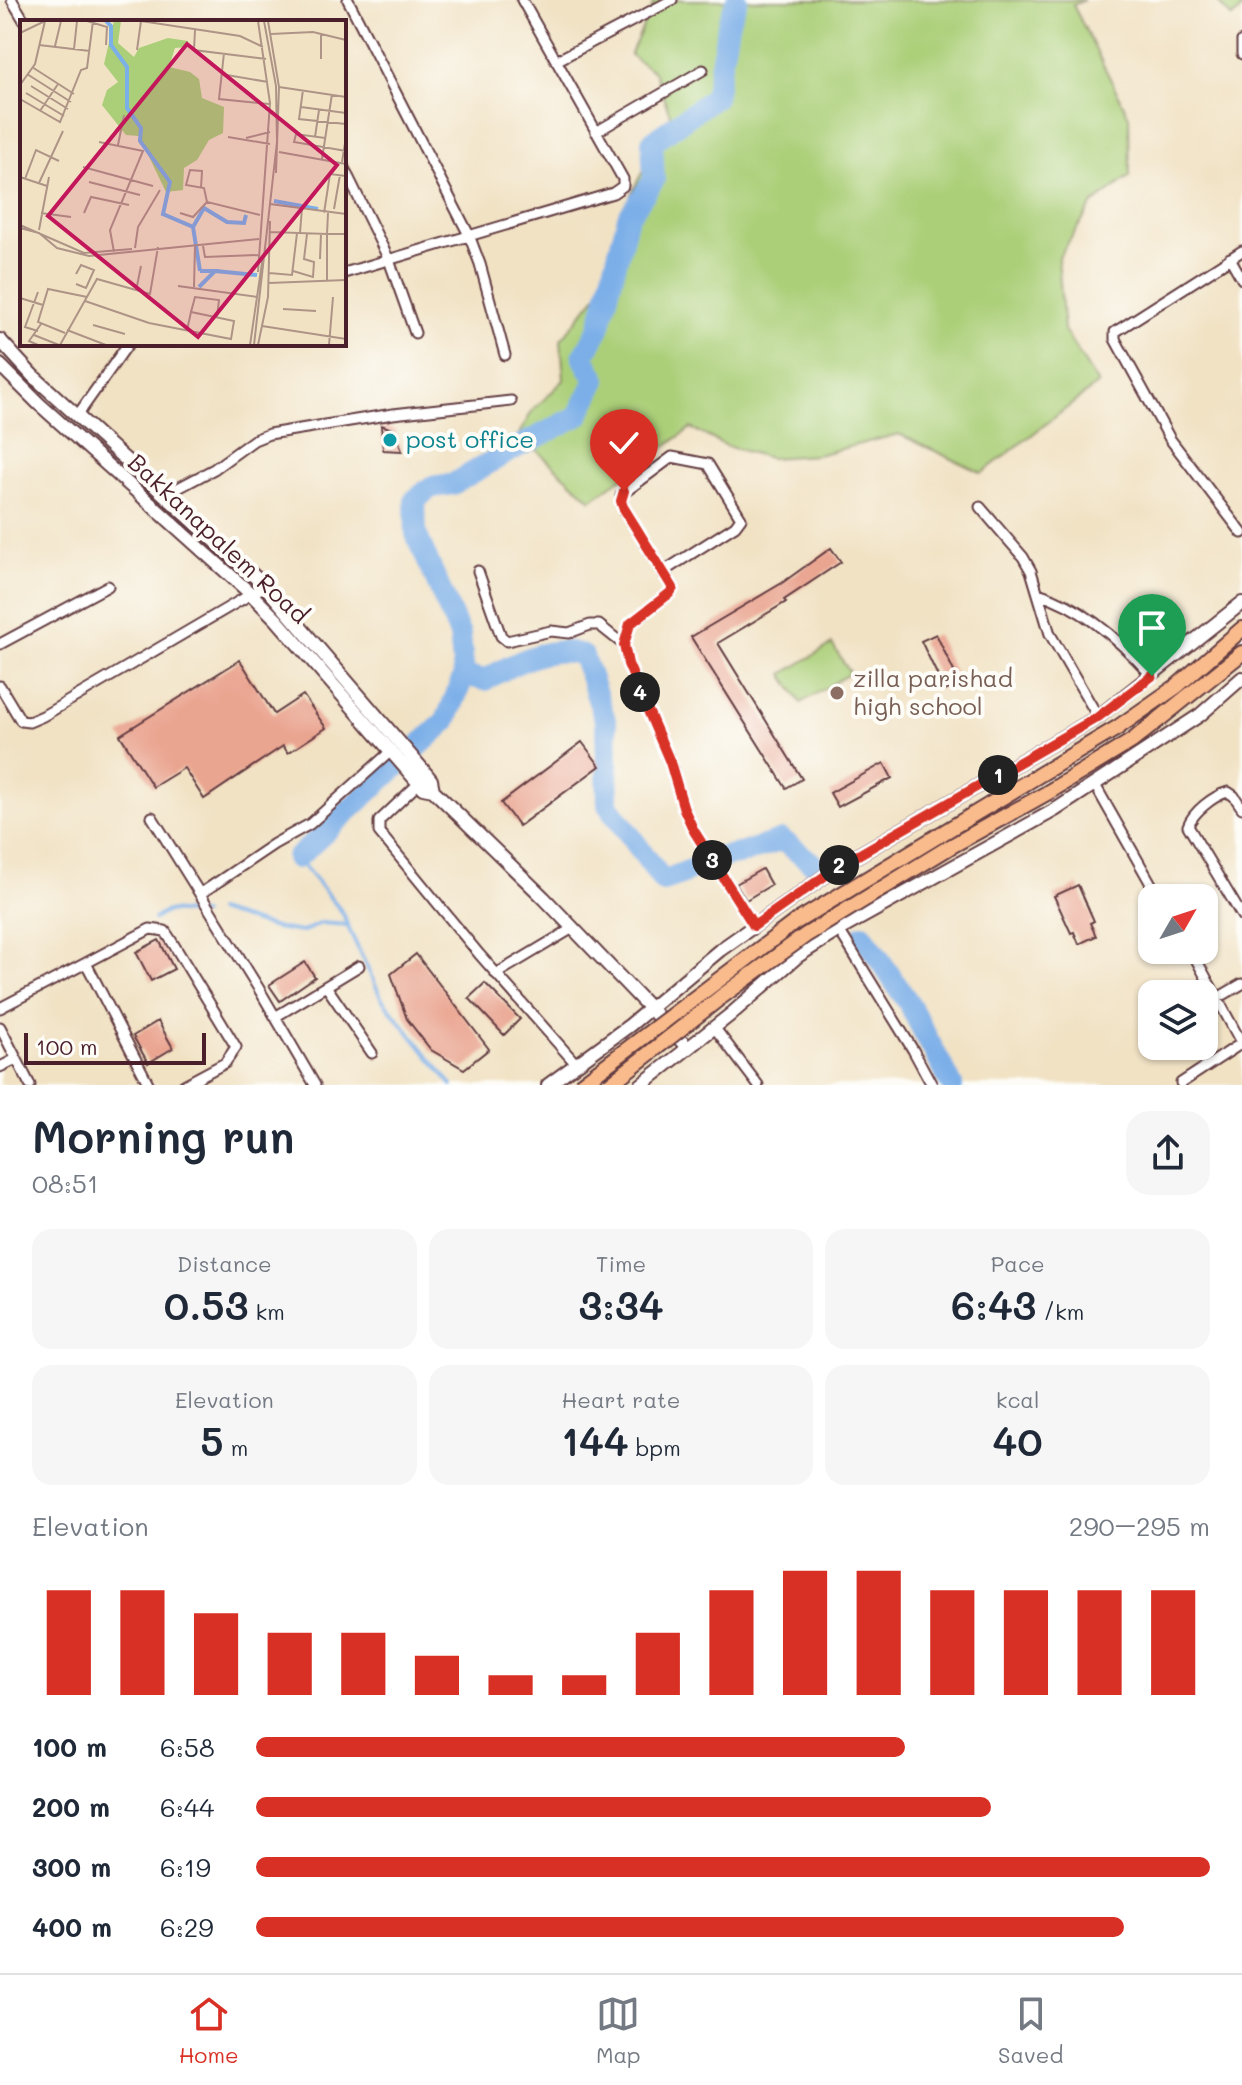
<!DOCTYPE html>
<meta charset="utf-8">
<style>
body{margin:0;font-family:Mali,sans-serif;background:#f6f6f7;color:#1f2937;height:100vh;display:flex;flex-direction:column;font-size:30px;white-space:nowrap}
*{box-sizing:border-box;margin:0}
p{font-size:26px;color:#747a83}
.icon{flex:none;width:44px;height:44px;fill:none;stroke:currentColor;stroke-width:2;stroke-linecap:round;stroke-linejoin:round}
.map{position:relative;height:1085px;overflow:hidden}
.sheet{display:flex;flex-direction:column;background:#fff;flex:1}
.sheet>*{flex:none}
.needle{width:52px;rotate:51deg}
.buttons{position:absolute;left:1138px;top:884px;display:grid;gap:16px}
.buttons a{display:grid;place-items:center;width:80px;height:80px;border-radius:16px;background:#fff;box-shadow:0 2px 6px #0004;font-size:40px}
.scale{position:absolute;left:24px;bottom:20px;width:182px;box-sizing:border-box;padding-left:8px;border:4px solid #4a1f2b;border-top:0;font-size:22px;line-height:28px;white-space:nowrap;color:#4a1f2b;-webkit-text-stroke:6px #fdfcf7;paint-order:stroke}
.pin{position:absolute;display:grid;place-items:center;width:68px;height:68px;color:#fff;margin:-82px -34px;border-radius:50% 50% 50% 0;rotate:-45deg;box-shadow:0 0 8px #0007}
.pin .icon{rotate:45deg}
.km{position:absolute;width:40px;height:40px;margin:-20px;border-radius:50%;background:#222;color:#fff;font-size:22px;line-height:40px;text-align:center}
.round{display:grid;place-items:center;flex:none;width:84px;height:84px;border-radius:24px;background:#f6f6f7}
.summary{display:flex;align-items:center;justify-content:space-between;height:136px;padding:0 32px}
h1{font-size:44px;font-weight:600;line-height:60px}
.stats{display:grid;grid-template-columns:repeat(3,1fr);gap:12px;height:136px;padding:8px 32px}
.stats div{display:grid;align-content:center;border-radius:20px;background:#f6f6f7;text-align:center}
.stats b{font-size:40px;font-weight:600}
.stats small{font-size:22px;font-weight:400}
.stats p{font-size:22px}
.chart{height:224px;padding:16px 32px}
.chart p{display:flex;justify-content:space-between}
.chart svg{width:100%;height:144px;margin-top:8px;stroke:#d93025;stroke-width:6}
ul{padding:0 32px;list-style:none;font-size:26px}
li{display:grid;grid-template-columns:128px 96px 1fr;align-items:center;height:60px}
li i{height:20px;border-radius:10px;background:#d93025}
.tab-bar{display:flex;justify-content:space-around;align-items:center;height:112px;border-top:2px solid #e0e1e3;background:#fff;font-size:22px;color:#747a83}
.tab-bar a{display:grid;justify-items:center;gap:4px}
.tab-bar .active{color:#d93025}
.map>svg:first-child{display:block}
.green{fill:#abcf78;stroke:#7a7752;stroke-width:2}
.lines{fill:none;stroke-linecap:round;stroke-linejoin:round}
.stream{stroke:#7bafe8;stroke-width:4}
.river{stroke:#7bafe8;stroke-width:22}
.building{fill:#eaa591}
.minor-casing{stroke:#633c42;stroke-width:13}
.tertiary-casing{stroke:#633c42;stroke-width:16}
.primary-casing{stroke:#633c42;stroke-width:18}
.minor{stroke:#fff;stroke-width:9}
.tertiary{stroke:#fff;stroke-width:12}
.primary{stroke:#fabb8c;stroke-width:14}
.primary-bridge-casing{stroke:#633c42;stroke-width:18;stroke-linecap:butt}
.primary-bridge{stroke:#fabb8c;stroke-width:14}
.route-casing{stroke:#fff;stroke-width:16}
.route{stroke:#d93025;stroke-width:10}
.culture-dot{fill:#0f9aa8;stroke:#fdfcf7;stroke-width:3}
.education-dot{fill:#8d6e63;stroke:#fdfcf7;stroke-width:3}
.labels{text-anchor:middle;stroke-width:8;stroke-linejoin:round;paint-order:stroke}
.culture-label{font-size:24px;fill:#0d838f;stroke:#fdfcf7;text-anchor:start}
.street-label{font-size:24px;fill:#4a1f2b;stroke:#fdfcf7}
.education-label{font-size:24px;fill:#785e54;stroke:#fdfcf7;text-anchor:start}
.inset-river{fill:none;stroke:#7bafe8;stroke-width:4}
.inset-road{fill:none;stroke:#ae9487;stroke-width:2}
.view{fill:#c2185b;fill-opacity:0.15;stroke:#c2185b;stroke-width:4}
.inset-edge{fill:none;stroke:#4a1f2b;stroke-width:4}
</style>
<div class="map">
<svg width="1242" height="1085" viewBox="0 0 1242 1085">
<rect width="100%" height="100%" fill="#fdfcf7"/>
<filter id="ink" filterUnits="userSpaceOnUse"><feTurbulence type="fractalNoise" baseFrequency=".0125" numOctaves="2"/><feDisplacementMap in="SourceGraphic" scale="16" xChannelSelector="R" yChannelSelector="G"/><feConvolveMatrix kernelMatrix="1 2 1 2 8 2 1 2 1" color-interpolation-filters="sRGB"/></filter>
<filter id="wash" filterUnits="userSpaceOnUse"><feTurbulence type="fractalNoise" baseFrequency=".006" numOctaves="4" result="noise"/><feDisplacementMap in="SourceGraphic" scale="32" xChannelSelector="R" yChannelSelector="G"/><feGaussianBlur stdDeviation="1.8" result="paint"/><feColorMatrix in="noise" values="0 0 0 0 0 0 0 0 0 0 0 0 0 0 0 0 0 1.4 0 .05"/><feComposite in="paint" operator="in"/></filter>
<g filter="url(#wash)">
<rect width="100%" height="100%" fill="#f1e2c4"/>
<!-- green -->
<path class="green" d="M655,0H1084L1073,5L1129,116L1130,176L1093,204L1058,258L1064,330L1098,384L982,473L899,434L817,455L770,458L726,446L691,428L591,500L519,434L533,410L564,380L561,340L603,287L609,253L632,192L671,117L654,72L630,55Z
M1216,0H1242V9L1232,18Z
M832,644L850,673L801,703L783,674Z"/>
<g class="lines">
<!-- stream -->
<path class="stream" d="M217,911L275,928L302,932L321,923L347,925L343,913L297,858
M154,919L167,911L202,914
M347,925L382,999L452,1085"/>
<!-- river -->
<path class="river" d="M464,675L485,680C512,664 553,642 583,656L606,722L608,805L663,881L703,865
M722,857L743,853L782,840L812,863
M297,858L446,721L464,675L460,635L416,534L415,500L431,487L453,484L510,451L578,416L596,380L583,357L599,328L628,217L654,180L652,142L715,97L729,20L737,0
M863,935L908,1002L952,1085"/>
</g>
<g id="blocks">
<!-- building -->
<path class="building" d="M381,425L395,430L402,451L383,450Z
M831,548L841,562L784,600L786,602L718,643L802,779L786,788L691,637L782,583Z
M936,634L960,684L945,691L921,641Z
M240,660L274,714L303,695L326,728L288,753L283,746L204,799L184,768L153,787L120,735Z
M582,742L600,766L519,826L501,803Z
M884,763L892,778L838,807L830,793Z
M762,869L771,885L746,900L736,884Z
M1078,885L1094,921L1090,923L1096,936L1079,944L1074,932L1071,933L1054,896Z
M159,940L174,969L151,981L136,952Z
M416,954L489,1049L464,1069L431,1050L407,1019L391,974Z
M305,962L315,977L280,1001L269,985Z
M485,983L520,1019L504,1035L469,998Z
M158,1021L173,1048L148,1063L133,1036Z"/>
</g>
</g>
<g filter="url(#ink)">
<use href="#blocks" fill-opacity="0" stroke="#633c42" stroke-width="2"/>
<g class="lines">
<!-- minor casing -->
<g class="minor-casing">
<path id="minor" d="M12,0L25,22
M348,0L469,235L480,264L505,355
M1242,41V54
M556,61L672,0
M596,132L703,70
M344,168L389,260L415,333
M1242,251L1115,332V339L1170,439L1242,533
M1230,258L1242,279
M344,273L613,193L623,186V179L522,0
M77,416L128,344
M165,495L214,469L254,440L269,434L393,414L511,401
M980,507L1023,557L1031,571L1050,634L1098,717
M478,571L501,636L507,641L551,631L569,633L590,625H599L624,645
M664,571L735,526L741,518L708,464L672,457L621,495L623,507L673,588L670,593L630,624L624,645L628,664L670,762L684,809L694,831L754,926
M1038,593C1083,607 1121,641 1152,676
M0,644L108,586
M0,686L21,721L29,722L43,716L265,586
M418,784L379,821V832L479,954L577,1065
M1095,785L1159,898
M1242,808L1234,796L1228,792C1213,796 1193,812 1188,826L1242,916
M152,817L259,989L315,1085
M200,894L274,844L310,824L390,752
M839,930L913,1050L932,1085
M1191,950L1242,1044
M86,963L150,929L165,931L171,940L236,1047L225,1063L184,1085
M496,974L573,928
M326,986L372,1053
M1216,999L1242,984
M0,1008L86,963L149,1085
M275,1017L359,966
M0,1027L30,1085
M714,1027L758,1085
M0,1067L16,1059
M1181,1083L1242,1043"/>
</g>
<!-- tertiary casing -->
<g class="tertiary-casing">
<path id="tertiary" d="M0,340L32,375L265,586L423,770L431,780L433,790L544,898L688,1048
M0,365L38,403L251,594L276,619L415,779L423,788L433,790
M548,1085L630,1025L720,950L839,866L1098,717L1242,603
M641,1085L730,1015L798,956L839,930L1055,810L1200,715L1242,678"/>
</g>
<!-- primary casing -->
<g class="primary-casing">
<path id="primary" d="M941,834L1117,728L1177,686L1242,629
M948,848L1047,793L1132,741L1242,653"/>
</g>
<!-- minor -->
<use href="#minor" class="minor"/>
<!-- tertiary -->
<use href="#tertiary" class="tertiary"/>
<!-- primary -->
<use href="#primary" class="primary"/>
<!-- primary-bridge casing -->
<g class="primary-bridge-casing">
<path id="primary-bridge" d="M580,1085L794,923L941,834
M609,1085L721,997L806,935L948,848"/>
</g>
<!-- primary-bridge -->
<use href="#primary-bridge" class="primary-bridge"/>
</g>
</g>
<g class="lines" filter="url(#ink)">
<!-- route casing -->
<g class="route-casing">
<path id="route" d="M624,491L621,501L623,507L673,588L670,593L630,624L624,645L628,664L670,762L684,809L694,831L754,926L839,866L1098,717L1152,676"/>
</g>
<!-- route -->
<use href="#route" class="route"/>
</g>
<!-- markers -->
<circle class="culture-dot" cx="390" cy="440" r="8"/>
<circle class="education-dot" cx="837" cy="693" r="8"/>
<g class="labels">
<!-- culture labels -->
<g class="culture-label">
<text x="406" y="448">post office</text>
</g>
<!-- street labels -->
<g class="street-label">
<text transform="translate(218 539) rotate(43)" y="8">Bakkanapalem Road</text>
</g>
<!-- education labels -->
<g class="education-label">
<text x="853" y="687">zilla parishad<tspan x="853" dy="28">high school</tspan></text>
</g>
</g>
<!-- overview -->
<g transform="translate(20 20)">
<rect width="326" height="326" fill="#f1e2c4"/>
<path d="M94,1H101L98,23L114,37L119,28L148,18L168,21V27L155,28L149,47L170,52L179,59L182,78L204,87L203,113L189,120L177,140L164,148L163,170L146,172L119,116L106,115L82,85L87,70L98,62L84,44Z" fill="#abcf78"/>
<path class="inset-river" d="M86,1L91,6V25L107,47V88L121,108L120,121L150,162L143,194L173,207L180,251M254,181L298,189M173,207L184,188L207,202L224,203L226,195M195,251L237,255M179,267L195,251H180"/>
<path class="inset-road" d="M67,1L87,7L86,25M121,1L220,16L243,27M238,1L250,83L238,252M248,1L259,67L256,153M175,10L174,30L246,39M0,13L25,1M251,14L293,12L326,20M19,25L70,31M35,26L41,1M54,29L57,1M117,30L121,1M204,33L199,79L249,84M301,39V14M12,47L54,74M7,54L51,82M201,54L248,62M0,65L15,44L25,1M11,66L48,89M259,67L326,77M283,70L279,99L326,104M6,73L44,96M0,79L40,102L61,50L67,48L73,1M281,87L326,93M20,91L38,64M208,117L250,124M295,117L299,90M226,118L250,112M305,118L276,114L274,122L326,131M79,122L123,131L90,210L94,232M98,125L104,95M259,132L326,144M302,139L312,74M322,142L326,117M63,147L133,166M0,157L27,166M5,159L16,130L39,141M69,162L120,175M19,163L43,111M181,168L182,151L170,150L166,165L184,168L187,182L240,195M250,184L326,194M314,189L320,155M21,193L51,197M64,193L71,177L109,185M160,193L173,197L187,182M304,193L310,154L326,156M0,205L64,233L112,229M0,208L19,213L37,228L69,236L239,219M19,210L29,157M250,212L307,214L308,193M280,213L282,188M183,226L185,237L239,235M115,228L118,207L140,170M300,239L301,214M273,251L293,257L294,242L284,239L287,214M249,253L272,255L277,213M307,261V214H326M249,263L326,260M56,264L66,268L74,250L61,245L56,254M158,266L237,277M174,267L175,226M116,271L121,246M0,278L23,285M65,281L129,303L211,319L214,301L171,292L167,310M263,289L296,291M171,292L175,277L199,280L197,297M73,305L105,314M242,306L326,319M47,310L86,325M18,311L5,307L18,272M45,313L18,302L28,269L67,277M14,315L39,325M18,325L9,321L21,304M40,325L77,259L130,274L138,227M230,325L243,236M234,325L257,122L256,66L244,1M238,325L248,277L250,201M309,325L313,277"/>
<path class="view" d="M167,24L317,145L178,317L28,196Z"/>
<rect width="326" height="326" class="inset-edge"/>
</g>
</svg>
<div class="buttons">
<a><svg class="needle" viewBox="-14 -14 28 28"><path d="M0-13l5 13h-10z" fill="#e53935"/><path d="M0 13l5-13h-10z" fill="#747a83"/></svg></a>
<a><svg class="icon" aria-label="layers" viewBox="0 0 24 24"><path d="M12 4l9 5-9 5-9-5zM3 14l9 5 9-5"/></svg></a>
</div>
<div class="scale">100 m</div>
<div class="pin" style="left:1152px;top:676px;background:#1e9e55"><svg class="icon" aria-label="arrive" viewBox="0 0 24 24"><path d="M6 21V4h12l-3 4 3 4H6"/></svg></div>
<div class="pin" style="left:624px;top:491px;background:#d93025"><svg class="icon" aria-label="check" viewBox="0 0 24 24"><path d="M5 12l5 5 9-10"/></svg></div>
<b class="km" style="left:998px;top:775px">1</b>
<b class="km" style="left:839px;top:865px">2</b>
<b class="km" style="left:712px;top:860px">3</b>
<b class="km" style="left:640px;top:692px">4</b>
</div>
<section class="sheet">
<div class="summary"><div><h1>Morning run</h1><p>08:51</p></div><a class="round"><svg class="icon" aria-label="share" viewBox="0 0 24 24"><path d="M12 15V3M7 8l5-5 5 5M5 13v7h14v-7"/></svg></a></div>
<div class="stats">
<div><p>Distance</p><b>0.53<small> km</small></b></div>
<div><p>Time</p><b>3:34</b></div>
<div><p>Pace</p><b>6:43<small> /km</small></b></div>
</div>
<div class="stats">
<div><p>Elevation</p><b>5<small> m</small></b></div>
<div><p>Heart rate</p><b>144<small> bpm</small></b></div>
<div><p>kcal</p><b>40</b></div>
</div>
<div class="chart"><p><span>Elevation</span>290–295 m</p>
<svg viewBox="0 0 160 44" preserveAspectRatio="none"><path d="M5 44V12M15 44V12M25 44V19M35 44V25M45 44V25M55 44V32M65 44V38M75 44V38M85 44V25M95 44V12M105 44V6M115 44V6M125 44V12M135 44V12M145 44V12M155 44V12"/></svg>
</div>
<ul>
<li><b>100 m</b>6:58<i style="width:68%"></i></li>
<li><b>200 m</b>6:44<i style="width:77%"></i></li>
<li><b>300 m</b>6:19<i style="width:100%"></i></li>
<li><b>400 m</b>6:29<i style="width:91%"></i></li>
</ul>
</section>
<nav class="tab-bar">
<a class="active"><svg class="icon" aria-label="home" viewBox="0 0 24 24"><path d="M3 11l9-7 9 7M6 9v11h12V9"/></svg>Home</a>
<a><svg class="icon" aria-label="map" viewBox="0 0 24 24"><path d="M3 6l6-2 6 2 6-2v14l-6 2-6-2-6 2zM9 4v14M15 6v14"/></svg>Map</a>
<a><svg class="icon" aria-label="saved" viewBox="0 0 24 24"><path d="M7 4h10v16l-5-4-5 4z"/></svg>Saved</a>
</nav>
